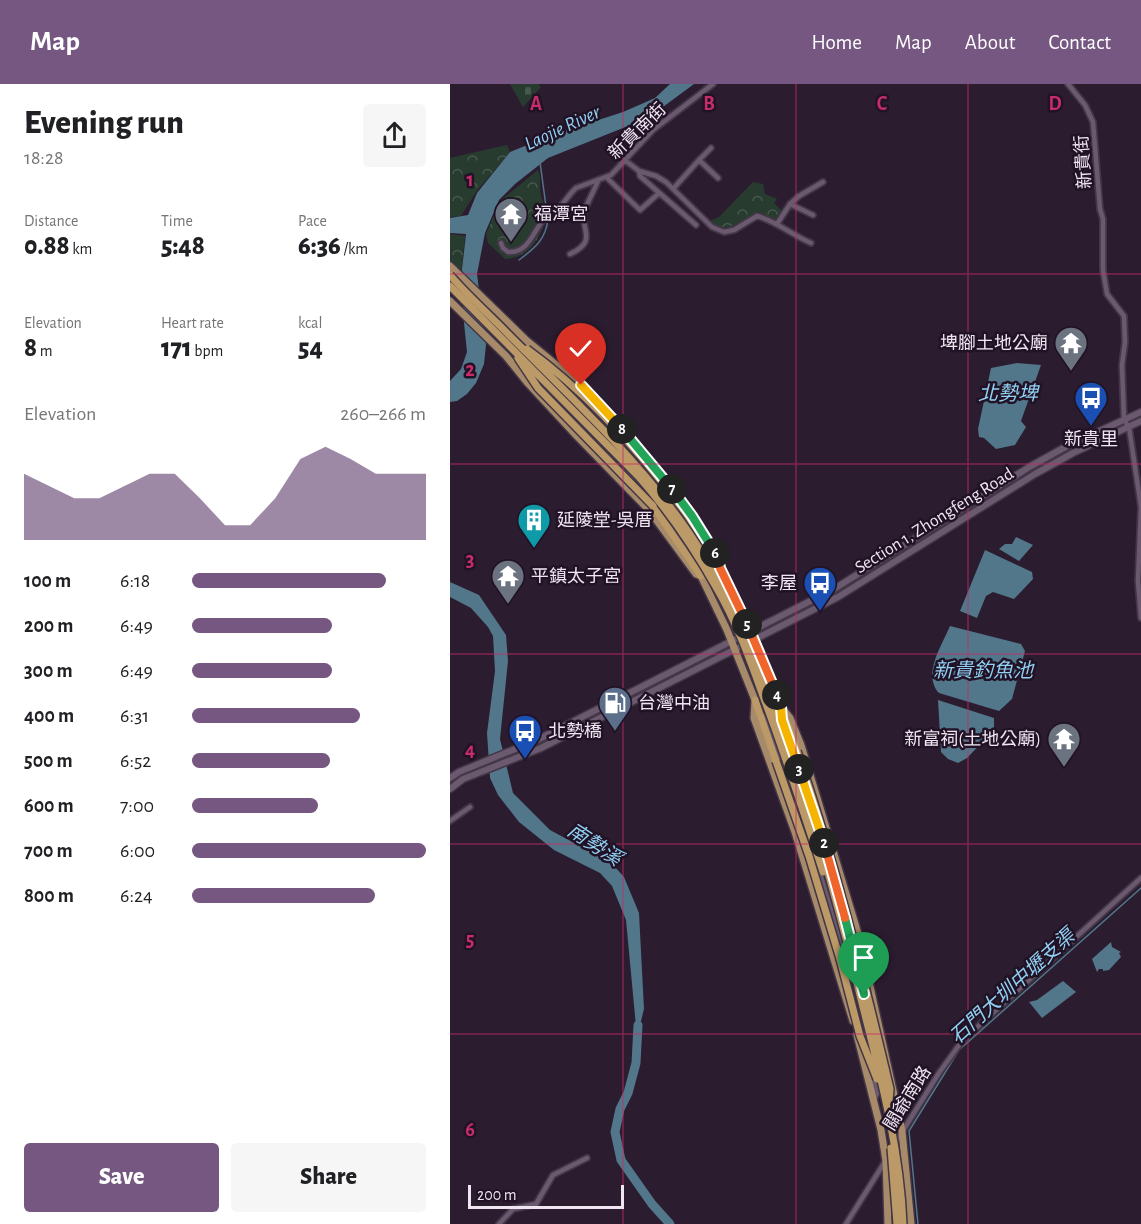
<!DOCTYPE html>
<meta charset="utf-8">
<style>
body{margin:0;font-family:"Alegreya Sans","Noto Sans TC",sans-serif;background:#f6f6f6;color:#202124;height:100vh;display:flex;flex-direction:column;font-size:22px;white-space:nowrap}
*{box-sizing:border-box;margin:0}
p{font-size:20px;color:#757577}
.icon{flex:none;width:33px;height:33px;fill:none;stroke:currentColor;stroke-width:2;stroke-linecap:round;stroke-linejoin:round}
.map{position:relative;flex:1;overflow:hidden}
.side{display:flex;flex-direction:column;background:#fff;width:450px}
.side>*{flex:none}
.scale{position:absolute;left:18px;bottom:15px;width:156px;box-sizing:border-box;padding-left:6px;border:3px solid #efe6f2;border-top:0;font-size:16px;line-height:21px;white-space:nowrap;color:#efe6f2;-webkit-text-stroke:4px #211325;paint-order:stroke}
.pin{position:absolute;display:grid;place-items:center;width:51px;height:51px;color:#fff;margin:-62px -26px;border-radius:50% 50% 50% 0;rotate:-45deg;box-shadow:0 0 6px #0007}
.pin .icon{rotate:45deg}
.km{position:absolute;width:30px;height:30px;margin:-15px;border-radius:50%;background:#222;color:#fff;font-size:16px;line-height:30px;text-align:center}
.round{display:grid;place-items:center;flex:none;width:63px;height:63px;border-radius:6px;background:#f6f6f6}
.summary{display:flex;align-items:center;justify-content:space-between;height:102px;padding:0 24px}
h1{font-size:33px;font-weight:800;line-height:45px}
.figures{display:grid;grid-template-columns:repeat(3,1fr);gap:9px;height:102px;padding:6px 24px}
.figures div{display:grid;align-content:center}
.figures b{font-size:26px;font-weight:800}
.figures small{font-size:16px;font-weight:400}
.figures p{font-size:16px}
.chart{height:168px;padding:12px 24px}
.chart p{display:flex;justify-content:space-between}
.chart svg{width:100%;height:108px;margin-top:6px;fill:#755781;opacity:.7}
.cta{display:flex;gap:12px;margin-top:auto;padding:12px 24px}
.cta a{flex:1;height:69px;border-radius:6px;background:#755781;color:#fff;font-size:24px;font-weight:800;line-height:69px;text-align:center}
.cta a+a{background:#f6f6f6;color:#202124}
ul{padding:0 24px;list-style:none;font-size:20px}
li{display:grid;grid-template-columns:96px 72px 1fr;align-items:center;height:45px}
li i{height:15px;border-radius:8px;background:#755781}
header{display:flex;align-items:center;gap:36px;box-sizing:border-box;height:84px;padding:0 30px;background:#755781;color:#fff}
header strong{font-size:28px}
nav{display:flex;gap:33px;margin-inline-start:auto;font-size:21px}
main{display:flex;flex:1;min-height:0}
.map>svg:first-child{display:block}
.forest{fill:url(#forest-crowns)}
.cemetery{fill:url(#cemetery-stones)}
.water{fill:#52768a}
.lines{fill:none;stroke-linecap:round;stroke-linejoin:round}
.stream{stroke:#52768a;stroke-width:1.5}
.river{stroke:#52768a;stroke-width:9}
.minor-casing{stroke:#433747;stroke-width:8}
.tertiary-casing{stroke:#433747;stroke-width:8}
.secondary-casing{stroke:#433747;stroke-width:9}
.primary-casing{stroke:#433747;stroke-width:10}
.trunk-casing{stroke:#433747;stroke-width:10}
.minor{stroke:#6a596f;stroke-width:4.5}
.tertiary{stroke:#6a596f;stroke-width:5}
.secondary{stroke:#6a596f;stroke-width:6}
.primary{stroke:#a78a69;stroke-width:7}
.trunk{stroke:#bc9a67;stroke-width:7}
.trunk-bridge-casing{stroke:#433747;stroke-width:10;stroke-linecap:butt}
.trunk-bridge{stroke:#bc9a67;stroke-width:7}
.split-1-casing{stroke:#fff;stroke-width:12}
.split-2-casing{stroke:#fff;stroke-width:12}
.split-3-casing{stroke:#fff;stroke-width:12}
.split-4-casing{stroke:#fff;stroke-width:12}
.split-5-casing{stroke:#fff;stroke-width:12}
.split-6-casing{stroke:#fff;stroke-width:12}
.split-7-casing{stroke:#fff;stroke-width:12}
.split-8-casing{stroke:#fff;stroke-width:12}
.split-9-casing{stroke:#fff;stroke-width:12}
.split-1{stroke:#22a559;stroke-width:8}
.split-2{stroke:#f0652b;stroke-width:8}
.split-3{stroke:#f5b400;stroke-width:8}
.split-4{stroke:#f5b400;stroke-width:8}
.split-5{stroke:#f0652b;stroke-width:8}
.split-6{stroke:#f0652b;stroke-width:8}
.split-7{stroke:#22a559;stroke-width:8}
.split-8{stroke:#22a559;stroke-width:8}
.split-9{stroke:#f5b400;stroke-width:8}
.grid{fill:none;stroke:#c62d6a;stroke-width:1.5;stroke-opacity:0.55}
.labels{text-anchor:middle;stroke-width:5;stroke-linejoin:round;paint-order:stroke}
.street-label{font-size:18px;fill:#efe6f2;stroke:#211325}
.poi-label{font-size:18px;fill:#efe6f2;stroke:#211325;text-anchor:start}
.water-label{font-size:20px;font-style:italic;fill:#90d0f3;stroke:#211325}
.grid-label{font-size:20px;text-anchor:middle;font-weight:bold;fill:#c62d6a;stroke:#211325;stroke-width:5;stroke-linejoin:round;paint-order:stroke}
</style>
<header>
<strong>Map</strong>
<nav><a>Home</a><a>Map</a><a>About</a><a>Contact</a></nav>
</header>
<main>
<section class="side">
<div class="summary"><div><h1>Evening run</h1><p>18:28</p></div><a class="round"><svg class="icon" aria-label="share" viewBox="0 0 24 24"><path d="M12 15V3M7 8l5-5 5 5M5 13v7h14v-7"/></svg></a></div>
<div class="figures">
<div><p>Distance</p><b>0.88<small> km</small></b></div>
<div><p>Time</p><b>5:48</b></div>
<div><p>Pace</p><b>6:36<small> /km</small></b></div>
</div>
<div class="figures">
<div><p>Elevation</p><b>8<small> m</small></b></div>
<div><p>Heart rate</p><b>171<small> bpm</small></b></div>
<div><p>kcal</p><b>54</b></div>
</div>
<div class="chart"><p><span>Elevation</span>260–266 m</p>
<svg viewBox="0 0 160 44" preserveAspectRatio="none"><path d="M0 44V17L10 22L20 27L30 27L40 22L50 17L60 17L70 27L80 38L90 38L100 27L110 11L120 6L130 11L140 17L150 17L160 17V44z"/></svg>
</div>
<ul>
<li><b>100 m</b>6:18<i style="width:83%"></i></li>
<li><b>200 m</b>6:49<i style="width:60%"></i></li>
<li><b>300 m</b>6:49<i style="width:60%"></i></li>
<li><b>400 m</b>6:31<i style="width:72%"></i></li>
<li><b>500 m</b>6:52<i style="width:59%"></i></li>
<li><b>600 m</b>7:00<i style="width:54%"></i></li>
<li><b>700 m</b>6:00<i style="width:100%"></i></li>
<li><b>800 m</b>6:24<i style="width:78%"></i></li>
</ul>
<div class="cta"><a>Save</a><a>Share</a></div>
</section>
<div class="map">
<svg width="691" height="1140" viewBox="0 0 691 1140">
<defs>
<pattern id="forest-crowns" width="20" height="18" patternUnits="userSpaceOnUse" patternTransform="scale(1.5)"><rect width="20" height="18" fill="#273c2f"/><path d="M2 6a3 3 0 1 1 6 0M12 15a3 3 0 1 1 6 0" fill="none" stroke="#47584e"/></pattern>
<pattern id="cemetery-stones" width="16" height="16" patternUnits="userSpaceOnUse" patternTransform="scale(1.5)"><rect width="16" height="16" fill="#273c2f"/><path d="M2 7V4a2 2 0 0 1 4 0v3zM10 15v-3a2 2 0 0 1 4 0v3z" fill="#47584e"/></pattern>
</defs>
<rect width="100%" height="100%" fill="#2b1c2f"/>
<!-- forest -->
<path class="forest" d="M57,61L60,68L26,108L11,132L0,133V74Z
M88,86C91,93 90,98 90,105C90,113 95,120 95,129C95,150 79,175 55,175L38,159L36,150L50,117Z
M303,98L313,100L315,110L327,115L324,119L332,127L327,136L307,128C290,137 278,152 260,137L269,133Z
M0,150L15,152L11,191L0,178Z"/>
<!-- cemetery -->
<path class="cemetery" d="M60,0H88L91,3L73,23Z"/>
<!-- water -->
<path class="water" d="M220,0H244L198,34L98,74L65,100L49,116L35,149L27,190L36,261L34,280L26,299L17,310L7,317L0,318V297L11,285L17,268L14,239L12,185L16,150L0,149V134L18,131L27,109L60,68L102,51L173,28L205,14Z
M567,279L591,281L571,337L576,343L565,361L546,365L534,354L529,353L528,345L541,284Z
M566,453L583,461L569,477L549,465L555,460H562Z
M535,466L582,488L583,495L564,515L543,508L536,512L527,534L510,527Z
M0,498L29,511L56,551L58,577L50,655L63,709L100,746L154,775L165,783L174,793L189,829L194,925L187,953L176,836L162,802L150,789L104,766L69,738L48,711L40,694L37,649L45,587L43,552L38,543L21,524L0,513Z
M500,542L571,560L575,567L562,615L549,627L489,609C472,591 492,561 500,542Z
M488,616L544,634V646L517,674L508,679L498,675L491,668Z
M661,858L662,863L671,868L669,869L671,873L659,886L653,887V885H649L647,888L642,875Z
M613,897L626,908L592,934L579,918L587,916Z"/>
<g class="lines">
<!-- stream -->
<path class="stream" d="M90,78L97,130
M69,176C85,164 96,155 98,135
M468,1140L459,1047L509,966L691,804"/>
<!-- river -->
<path class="river" d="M188,941L186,979L178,1009L170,1025L165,1048L171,1076L202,1120L220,1140"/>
<!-- minor casing -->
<g class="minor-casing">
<path id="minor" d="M618,0L635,21L643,38L650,125L653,135V186L657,210L674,232L675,258L672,281L674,336L679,343L691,423L688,497L691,534
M249,76L261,64
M176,77L189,87L206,92L216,98L262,143L274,148L284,146L307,132C326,137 342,151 361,159
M189,87L190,92L246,141
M156,93L190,126L208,110
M223,105L249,76L268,94
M340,120L363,131
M327,140L340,120L349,112L373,98
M51,159L53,164L58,168C80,169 83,146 95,134C98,130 104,130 107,126C114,120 118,111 126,104L161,91L203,46L263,0
M120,170C148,157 131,146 134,129C137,118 144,107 148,97
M0,737L20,723
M444,1061L489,989L512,957L691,794
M49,1140L63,1125L86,1120L103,1091L137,1074
M396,1140L436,1076"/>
</g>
<!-- tertiary casing -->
<g class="tertiary-casing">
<path id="tertiary" d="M104,290L146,330L200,389
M81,291L210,424L249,482L250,488
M314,633C348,718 378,806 399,896
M422,989L427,1009L424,1015
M440,1015L444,1031L449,1040"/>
</g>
<!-- secondary casing -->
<g class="secondary-casing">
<path id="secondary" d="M0,694L9,688L87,656L384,505L581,382L619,361L691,328
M0,705L13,695L91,664L388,513L585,390L623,369L691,337"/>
</g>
<!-- primary casing -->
<g class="primary-casing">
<path id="primary" d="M0,182L77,257L131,301L161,332L215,395L242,432L268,474L270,484L305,556L331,623L340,634L351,661L409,853L452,1047L461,1140
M0,217L56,272L77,298L127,352L199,426L246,490L251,492L277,546L305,616L304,634L345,748L403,937
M407,951L431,1046L436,1077L438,1140"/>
</g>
<!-- trunk casing -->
<g class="trunk-casing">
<path id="trunk" d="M203,422L251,492
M235,428L270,484
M305,616L326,677
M331,623L347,667"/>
</g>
<!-- minor -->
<use href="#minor" class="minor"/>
<!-- tertiary -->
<use href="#tertiary" class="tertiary"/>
<!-- secondary -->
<use href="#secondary" class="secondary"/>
<!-- primary -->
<use href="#primary" class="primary"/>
<!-- trunk -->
<use href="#trunk" class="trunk"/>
<!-- trunk-bridge casing -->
<g class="trunk-bridge-casing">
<path id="trunk-bridge" d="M0,191C19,213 41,232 61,253C120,312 181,369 230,436C280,505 310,581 338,661C366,743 390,826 410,911C429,987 450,1062 453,1140
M0,202L188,392C218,426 244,464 266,503C286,537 300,575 313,612C335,670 354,729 373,788
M77,265C138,309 190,368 235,428
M68,274L88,304L203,422
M347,667C385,778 413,891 440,1005L439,1017
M326,677L359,772L390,875L410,952L427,995
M441,1064L447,1140"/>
</g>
<!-- trunk-bridge -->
<use href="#trunk-bridge" class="trunk-bridge"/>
</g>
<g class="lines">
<!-- split-1 casing -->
<g class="split-1-casing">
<path id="split-1" d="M395,834L414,910"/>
</g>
<!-- split-2 casing -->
<g class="split-2-casing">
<path id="split-2" d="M374,759L395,834"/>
</g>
<!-- split-3 casing -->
<g class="split-3-casing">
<path id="split-3" d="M349,685L374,759"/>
</g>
<!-- split-4 casing -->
<g class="split-4-casing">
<path id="split-4" d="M327,611L331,623L332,636L349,685"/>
</g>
<!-- split-5 casing -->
<g class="split-5-casing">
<path id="split-5" d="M297,540L327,611"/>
</g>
<!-- split-6 casing -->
<g class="split-6-casing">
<path id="split-6" d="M265,469L268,474L270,484L297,540"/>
</g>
<!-- split-7 casing -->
<g class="split-7-casing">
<path id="split-7" d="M222,405L242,432L265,469"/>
</g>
<!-- split-8 casing -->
<g class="split-8-casing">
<path id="split-8" d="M172,345L222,405"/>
</g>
<!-- split-9 casing -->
<g class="split-9-casing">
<path id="split-9" d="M131,301L172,345"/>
</g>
<!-- split-1 -->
<use href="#split-1" class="split-1"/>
<!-- split-2 -->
<use href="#split-2" class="split-2"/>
<!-- split-3 -->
<use href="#split-3" class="split-3"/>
<!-- split-4 -->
<use href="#split-4" class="split-4"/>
<!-- split-5 -->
<use href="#split-5" class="split-5"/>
<!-- split-6 -->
<use href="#split-6" class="split-6"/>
<!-- split-7 -->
<use href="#split-7" class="split-7"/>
<!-- split-8 -->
<use href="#split-8" class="split-8"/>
<!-- split-9 -->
<use href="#split-9" class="split-9"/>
</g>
<!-- grid -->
<path class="grid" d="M173,0V1140M346,0V1140M518,0V1140M0,190H691M0,380H691M0,570H691M0,760H691M0,950H691"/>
<!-- icons -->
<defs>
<g id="temple-pin" transform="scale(1.725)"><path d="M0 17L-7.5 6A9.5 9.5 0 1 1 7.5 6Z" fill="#6b7280" stroke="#211325"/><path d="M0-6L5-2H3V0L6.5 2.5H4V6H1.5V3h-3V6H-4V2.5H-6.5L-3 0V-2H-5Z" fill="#fff"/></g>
<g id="bus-pin" transform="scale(1.725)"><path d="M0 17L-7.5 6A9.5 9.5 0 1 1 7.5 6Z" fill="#1a4fb4" stroke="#211325"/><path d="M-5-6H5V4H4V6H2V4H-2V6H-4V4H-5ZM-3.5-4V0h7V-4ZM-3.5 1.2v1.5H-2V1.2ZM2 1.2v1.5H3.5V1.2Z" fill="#fff"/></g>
<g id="building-pin" transform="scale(1.725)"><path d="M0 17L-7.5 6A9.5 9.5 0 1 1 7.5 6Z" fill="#0f9aa8" stroke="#211325"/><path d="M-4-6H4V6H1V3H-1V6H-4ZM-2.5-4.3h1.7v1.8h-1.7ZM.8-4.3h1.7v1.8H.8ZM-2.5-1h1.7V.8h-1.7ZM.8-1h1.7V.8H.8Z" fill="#fff"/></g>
<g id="fuel-pin" transform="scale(1.725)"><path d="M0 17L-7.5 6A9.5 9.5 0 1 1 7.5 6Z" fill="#5c6f8a" stroke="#211325"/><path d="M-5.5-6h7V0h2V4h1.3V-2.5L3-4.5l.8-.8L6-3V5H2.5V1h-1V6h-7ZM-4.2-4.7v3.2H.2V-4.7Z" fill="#fff"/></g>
</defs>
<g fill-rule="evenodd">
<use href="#temple-pin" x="61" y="130"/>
<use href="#temple-pin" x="621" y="259"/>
<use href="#bus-pin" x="641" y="314"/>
<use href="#building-pin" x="84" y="436"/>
<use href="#temple-pin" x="58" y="492"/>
<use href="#bus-pin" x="370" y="499"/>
<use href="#fuel-pin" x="165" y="619"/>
<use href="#bus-pin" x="75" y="647"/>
<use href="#temple-pin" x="614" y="655"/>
</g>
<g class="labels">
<!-- street labels -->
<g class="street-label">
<text transform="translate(187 47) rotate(-44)" y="6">新貴南街</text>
<text transform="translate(633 78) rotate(-94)" y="6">新貴街</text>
<text transform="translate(484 436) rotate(-32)" y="6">Section 1, Zhongfeng Road</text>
<text transform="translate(457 1014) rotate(-58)" y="6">關爺南路</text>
</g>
<!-- poi labels -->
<g class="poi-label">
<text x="84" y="136">福潭宮</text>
<text x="598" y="265" text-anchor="end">埤腳土地公廟</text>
<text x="641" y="361" text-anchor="middle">新貴里</text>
<text x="107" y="442">延陵堂-吳厝</text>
<text x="81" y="498">平鎮太子宮</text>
<text x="347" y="505" text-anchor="end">李屋</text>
<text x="188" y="625">台灣中油</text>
<text x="98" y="653">北勢橋</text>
<text x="591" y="661" text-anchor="end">新富祠(土地公廟)</text>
</g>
<!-- water labels -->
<g class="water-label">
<text transform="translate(112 43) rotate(-25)" y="7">Laojie River</text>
<text x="558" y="316">北勢埤</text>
<text x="533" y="593">新貴釣魚池</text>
<text transform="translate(145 760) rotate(33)" y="7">南勢溪</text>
<text transform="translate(562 902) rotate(-42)" y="7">石門大圳中壢支渠</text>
</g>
</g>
<g class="grid-label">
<text x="86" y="26">A</text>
<text x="259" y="26">B</text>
<text x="432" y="26">C</text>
<text x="605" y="26">D</text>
<text x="20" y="102">1</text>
<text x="20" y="292">2</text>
<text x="20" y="482">3</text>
<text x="20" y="672">4</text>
<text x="20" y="862">5</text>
<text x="20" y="1052">6</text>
</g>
</svg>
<div class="scale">200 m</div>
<div class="pin" style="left:414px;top:910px;background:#1e9e55"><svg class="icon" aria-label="arrive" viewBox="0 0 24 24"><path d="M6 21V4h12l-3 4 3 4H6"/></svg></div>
<div class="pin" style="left:131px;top:301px;background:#d93025"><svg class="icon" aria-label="check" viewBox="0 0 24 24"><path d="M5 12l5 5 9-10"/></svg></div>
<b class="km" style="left:374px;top:759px">2</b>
<b class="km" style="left:349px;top:685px">3</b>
<b class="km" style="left:327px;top:611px">4</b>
<b class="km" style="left:297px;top:540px">5</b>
<b class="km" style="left:265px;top:469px">6</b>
<b class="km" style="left:222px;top:405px">7</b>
<b class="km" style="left:172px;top:345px">8</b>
</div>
</main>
